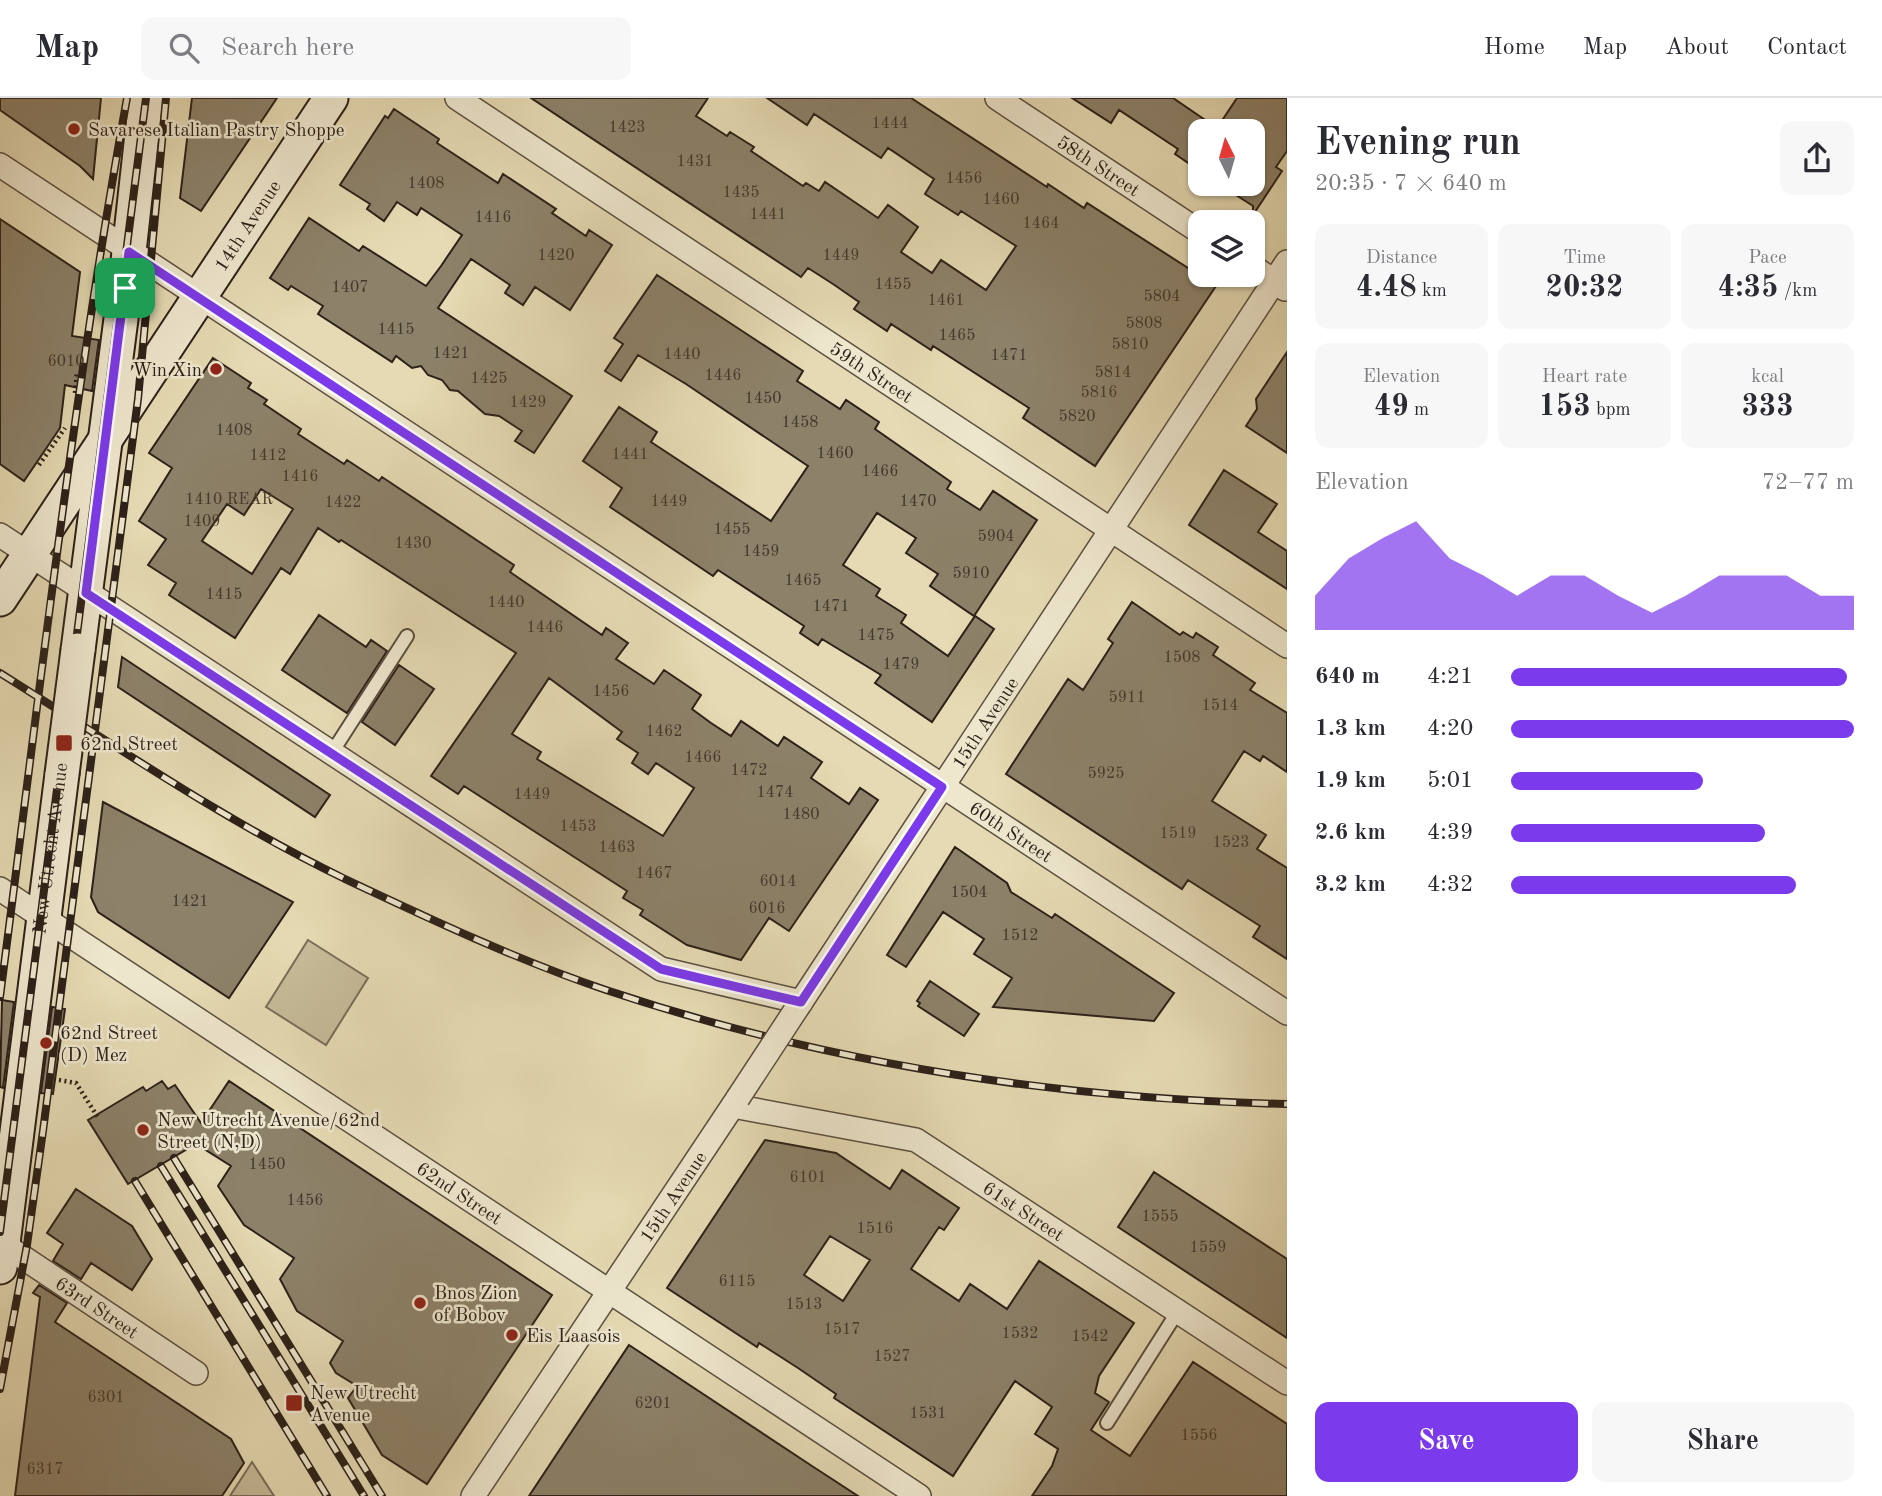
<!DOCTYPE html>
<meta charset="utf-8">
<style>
body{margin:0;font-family:"Old Standard TT",serif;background:#f7f7f7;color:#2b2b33;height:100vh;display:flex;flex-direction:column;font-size:26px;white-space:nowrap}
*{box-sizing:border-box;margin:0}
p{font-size:23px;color:#7c7c81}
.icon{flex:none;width:38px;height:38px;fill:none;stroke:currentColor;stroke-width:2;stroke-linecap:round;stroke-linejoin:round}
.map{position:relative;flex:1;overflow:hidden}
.side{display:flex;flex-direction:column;background:#fff;width:595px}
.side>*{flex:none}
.needle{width:46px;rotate:355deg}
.tools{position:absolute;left:1188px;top:21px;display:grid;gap:14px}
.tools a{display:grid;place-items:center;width:77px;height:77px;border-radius:14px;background:#fff;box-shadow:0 2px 5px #0004;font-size:35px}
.pin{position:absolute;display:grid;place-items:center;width:60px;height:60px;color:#fff;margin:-30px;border-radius:14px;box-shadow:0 4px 10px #0006}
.round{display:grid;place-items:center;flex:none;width:74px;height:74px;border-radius:14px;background:#f7f7f7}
.headline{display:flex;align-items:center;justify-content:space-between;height:119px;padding:0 28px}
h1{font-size:38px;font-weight:700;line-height:52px}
.figures{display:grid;grid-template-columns:repeat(3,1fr);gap:10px;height:119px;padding:7px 28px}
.figures div{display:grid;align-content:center;border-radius:14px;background:#f7f7f7;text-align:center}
.figures b{font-size:30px;font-weight:700}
.figures small{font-size:19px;font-weight:400}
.figures p{font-size:19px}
.chart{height:196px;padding:14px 28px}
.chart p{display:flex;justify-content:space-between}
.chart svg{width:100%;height:126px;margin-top:7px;fill:#7c3aed;opacity:.7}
.action{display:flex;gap:14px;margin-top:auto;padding:14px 28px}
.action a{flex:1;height:80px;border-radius:14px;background:#7c3aed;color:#fff;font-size:28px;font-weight:700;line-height:80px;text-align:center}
.action a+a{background:#f7f7f7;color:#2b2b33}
ul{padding:0 28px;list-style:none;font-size:23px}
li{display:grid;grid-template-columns:112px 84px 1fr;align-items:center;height:52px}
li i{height:18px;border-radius:9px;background:#7c3aed}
header{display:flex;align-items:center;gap:42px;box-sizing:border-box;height:98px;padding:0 35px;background:#fff;border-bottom:2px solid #e1e1e2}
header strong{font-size:33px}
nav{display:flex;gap:38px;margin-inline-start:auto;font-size:24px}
.search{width:490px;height:63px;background:#f7f7f7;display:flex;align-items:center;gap:18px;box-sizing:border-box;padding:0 24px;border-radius:14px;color:#7c7c81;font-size:26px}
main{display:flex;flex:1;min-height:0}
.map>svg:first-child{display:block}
.green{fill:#c6bb99;stroke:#796e59;stroke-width:2}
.building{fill:#8c8169;stroke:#2c2119;stroke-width:2;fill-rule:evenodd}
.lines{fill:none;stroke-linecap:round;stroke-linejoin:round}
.lane-casing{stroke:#5a4f40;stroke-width:16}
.street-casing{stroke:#5a4f40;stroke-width:26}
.secondary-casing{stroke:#2c2119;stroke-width:37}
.path{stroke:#2c2119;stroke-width:4.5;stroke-dasharray:2 3.5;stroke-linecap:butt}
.lane{stroke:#eee7ce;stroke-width:12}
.street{stroke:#eee7ce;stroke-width:23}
.secondary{stroke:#eee7ce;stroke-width:33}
.rail-casing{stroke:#2c2119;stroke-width:8}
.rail{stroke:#eee7ce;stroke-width:5;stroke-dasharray:16;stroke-linecap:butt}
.street-bridge-casing{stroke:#5a4f40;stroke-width:26;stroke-linecap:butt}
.secondary-bridge-casing{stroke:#2c2119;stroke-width:37;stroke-linecap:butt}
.street-bridge{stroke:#eee7ce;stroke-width:23}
.secondary-bridge{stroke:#eee7ce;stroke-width:33}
.route-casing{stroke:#fff;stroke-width:14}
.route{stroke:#7c3aed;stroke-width:9}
.poi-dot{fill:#8f2418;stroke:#eee7ce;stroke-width:2.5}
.labels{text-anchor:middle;stroke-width:5;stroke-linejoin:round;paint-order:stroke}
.number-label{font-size:16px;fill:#44392d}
.poi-label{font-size:19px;fill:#2c2119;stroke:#eee7ce;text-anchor:start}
.street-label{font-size:19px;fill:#2c2119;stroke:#eee7ce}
</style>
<header>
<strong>Map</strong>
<div class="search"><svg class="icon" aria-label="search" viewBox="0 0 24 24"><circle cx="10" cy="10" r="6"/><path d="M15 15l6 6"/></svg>Search here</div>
<nav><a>Home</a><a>Map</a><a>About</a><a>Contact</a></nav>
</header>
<main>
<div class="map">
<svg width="1287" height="1398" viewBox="0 0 1287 1398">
<rect width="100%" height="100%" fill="#e5dab3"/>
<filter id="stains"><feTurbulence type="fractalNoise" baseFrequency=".00286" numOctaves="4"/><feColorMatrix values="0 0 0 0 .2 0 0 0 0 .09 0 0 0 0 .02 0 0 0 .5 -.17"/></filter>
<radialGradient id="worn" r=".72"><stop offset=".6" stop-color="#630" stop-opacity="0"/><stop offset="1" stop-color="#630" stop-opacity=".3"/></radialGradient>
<!-- green -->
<path class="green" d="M308,842L368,880L326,947L266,909Z
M252,1364L274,1398H230Z"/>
<!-- building -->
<path class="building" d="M0,0H101L93,81L80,68L0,12Z
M192,0H277L201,113L180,100Z
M531,0H708L696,18L727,38L730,34L754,49L751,53L803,88L806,85L819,93L825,84L878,120L888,107L918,129L901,154L932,175L941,162L986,192L1016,148L961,113L958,117L925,96L934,81L888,50L881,60L814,16L807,27L767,0H911L1047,89L1048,86L1084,110L1087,105L1216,188L1095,368L1023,320L1029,310L933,248L931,252L891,226L887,233L854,211L859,204L833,186L808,170L801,179Z
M1072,0H1173L1217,30L1237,0H1287V53L1276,69L1282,73L1253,117V108L1219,86H1253V33H1200V73L1175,56L1178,51L1119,12L1111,25Z
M394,11L439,41L437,45L498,85L503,76L556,111L552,115L586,138L589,132L612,147L570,212L535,189L523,207L505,195L510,187L471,161L438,210L572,298L534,355L515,343L522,333L499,318L485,316L458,293L450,292L442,282L428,277L421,268L412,270L396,258L392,264L318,216L323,208L291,188L288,192L270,180L309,120L359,153L363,148L426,188L441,168L462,137L421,110L417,117L397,104L384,123L367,111L370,106L340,87L385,18L388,20Z
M0,121L80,174L72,238L99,242L92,293L65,287L60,330L24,383L0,366Z
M657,177L803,273L797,283L840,311L846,302L879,324L875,331L951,384L947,391L980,412L993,393L1037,422L974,518L930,488L938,476L906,455L916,440L877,415L843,467L880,491L876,498L906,517L901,525L948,558L975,518L994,531L932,624L875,585L881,577L822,541L818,547L800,535L804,528L718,472L713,478L610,409L622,390L583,363L619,309L657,334L651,344L771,423L808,368L686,286L638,257L621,283L605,273L623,246L614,240Z
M1287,254V355L1246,328L1257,311L1256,301Z
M213,260L251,285L248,290L267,302L264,306L301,331L298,336L344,366L347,362L379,383L382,379L514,467L510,474L602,537L606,530L628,545L616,561L654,586L664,572L701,597L692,611L711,625L731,638L741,623L778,648L784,639L822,664L811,680L849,706L860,690L878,702L789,833L769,820L741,862L687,847L640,817L643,812L623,800L627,793L464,688L458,696L431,678L516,555L341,442L339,444L318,430L290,476L281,470L235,540L169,497L176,485L148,467L166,441L139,423L172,370L149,355ZM261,391L293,411L252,476L202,443L227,406L244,417ZM549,580L622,634L617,641L638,655L632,665L648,676L656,665L694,690L663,738L537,661L541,654L512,636Z
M1224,372L1277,406L1258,434L1287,453V491L1189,427Z
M1132,504L1180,537L1183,534L1193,540L1196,535L1218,549L1213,557L1255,585L1250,592L1287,615V674L1263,658L1260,663L1244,653L1212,703L1266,737L1257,751L1287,770V861L1253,839L1260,828L1188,782L1182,791L1006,676L1068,581L1083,592L1113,545L1108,541Z
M319,517L366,549L371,542L387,553L347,615L282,572Z
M122,559L330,697L315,719L118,589Z
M399,567L434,591L395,647L362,624Z
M103,704L293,804L229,900L98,814L91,799Z
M955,749L1007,785L1011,794L1052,820L1055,816L1174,895L1154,923L993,909L1012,880L974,856L984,841L943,814L906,869L887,857Z
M930,883L979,916L964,938L918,908L920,905L917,903Z
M2,902L14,904L3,990L0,989Z
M52,909L65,911L53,996L41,995Z
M162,983L168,991L175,987L201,1025L229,983L552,1197L427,1386L382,1357L348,1300L357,1288L336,1275L330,1265L343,1243L297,1213L280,1181L294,1160L244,1127L218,1088L231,1068L196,1046L128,1086L88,1022L143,989L146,993Z
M765,1042L836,1055L890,1091L902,1072L959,1110L944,1132L939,1129L911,1171L959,1203L970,1186L1007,1211L1039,1163L1134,1225L1099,1278L1095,1295L1109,1304L1091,1332L1130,1358L1193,1264L1287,1326V1398H1032L1052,1368L1058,1351L1035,1336L1052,1309L1015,1283L953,1378L834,1300L836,1296L798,1270L759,1245L757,1249L667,1190ZM830,1138L870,1162L843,1203L804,1177Z
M1154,1074L1287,1161V1240L1118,1129Z
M76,1091L132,1128L152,1161L132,1192L91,1165L81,1181L53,1163L63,1146L47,1135Z
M39,1187L67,1205L55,1224L231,1341L244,1365L222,1398H15L40,1199L33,1195Z
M629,1247L812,1368L858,1398H529Z"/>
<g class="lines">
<!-- lane casing -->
<g class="lane-casing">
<path id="lane" d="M331,656L407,538
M1107,1325L1178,1213"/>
</g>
<!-- street casing -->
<g class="street-casing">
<g id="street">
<path id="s1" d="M457,0L1287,548"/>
<path id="s2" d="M997,0L1200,134"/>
<path id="s3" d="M0,67L1287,915"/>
<path d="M1253,169L1285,191"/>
<path d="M0,437L661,871L801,904"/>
<path id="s4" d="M0,791L919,1398"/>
<path id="s5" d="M799,907L1287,164"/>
<path id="s6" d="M733,1008L916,1042L1287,1285"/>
<path id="s7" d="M0,1144L196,1275"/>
<path id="s8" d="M473,1398L738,1000"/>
</g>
</g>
<!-- secondary casing -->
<g class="secondary-casing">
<g id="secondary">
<path id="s9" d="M0,501L331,0"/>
<path d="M78,552L125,190L146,0"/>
<path d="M0,1169L62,676"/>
</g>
</g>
<!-- path -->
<path class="path" d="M75,295L77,274
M39,367L65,330
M59,982L76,985L99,1021"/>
<!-- lane -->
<use href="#lane" class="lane"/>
<!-- street -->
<use href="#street" class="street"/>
<!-- secondary -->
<use href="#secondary" class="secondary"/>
<!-- rail casing -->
<g class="rail-casing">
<g id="rail">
<path d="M0,575C113,646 225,723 345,781C430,821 517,862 606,892C825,965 1057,1001 1287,1006"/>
<path d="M0,899C39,599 73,298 127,0"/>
<path d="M174,1060L382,1398"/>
<path d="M161,1068L364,1398"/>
<path d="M135,1083L327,1398"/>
<path id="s10" d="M0,1134L146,0"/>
<path d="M0,1291L27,1147L43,1033L138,301L166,0"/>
</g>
</g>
<!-- rail -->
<use href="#rail" class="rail"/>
<!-- street-bridge casing -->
<g class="street-bridge-casing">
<path id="street-bridge" d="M738,1000L799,907"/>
</g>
<!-- secondary-bridge casing -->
<g class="secondary-bridge-casing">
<path id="secondary-bridge" d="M62,676L78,552"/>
</g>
<!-- street-bridge -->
<use href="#street-bridge" class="street-bridge"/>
<!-- secondary-bridge -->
<use href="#secondary-bridge" class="secondary-bridge"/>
</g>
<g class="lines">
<!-- route casing -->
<g class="route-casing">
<path id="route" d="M129,154L942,689L801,904L661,871L86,495Z"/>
</g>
<!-- route -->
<use href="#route" class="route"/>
</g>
<!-- markers -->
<g class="poi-dot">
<circle cx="74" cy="31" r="7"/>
<circle cx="216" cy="271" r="7"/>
<rect x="55" y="636" width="18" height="18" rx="3.5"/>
<circle cx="46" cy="945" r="7"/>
<circle cx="143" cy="1032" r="7"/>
<circle cx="420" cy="1205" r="7"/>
<circle cx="512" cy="1237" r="7"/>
<rect x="285" y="1296" width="18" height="18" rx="3.5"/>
</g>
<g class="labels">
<!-- number labels -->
<g class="number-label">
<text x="890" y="30">1444</text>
<text x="627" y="34">1423</text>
<text x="695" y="68">1431</text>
<text x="964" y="85">1456</text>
<text x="426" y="90">1408</text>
<text x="741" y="99">1435</text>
<text x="1001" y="106">1460</text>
<text x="768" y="121">1441</text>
<text x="493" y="124">1416</text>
<text x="1041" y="130">1464</text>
<text x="556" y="162">1420</text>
<text x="841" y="162">1449</text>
<text x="893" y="191">1455</text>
<text x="350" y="194">1407</text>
<text x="1162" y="203">5804</text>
<text x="946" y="207">1461</text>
<text x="1144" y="230">5808</text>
<text x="396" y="236">1415</text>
<text x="957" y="242">1465</text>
<text x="1130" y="251">5810</text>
<text x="451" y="260">1421</text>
<text x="682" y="261">1440</text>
<text x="1009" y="262">1471</text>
<text x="66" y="268">6010</text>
<text x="1113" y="279">5814</text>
<text x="723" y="282">1446</text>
<text x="489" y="285">1425</text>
<text x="1099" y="299">5816</text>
<text x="763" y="305">1450</text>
<text x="528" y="309">1429</text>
<text x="1077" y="323">5820</text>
<text x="800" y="329">1458</text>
<text x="234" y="337">1408</text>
<text x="835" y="360">1460</text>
<text x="630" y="361">1441</text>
<text x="268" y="362">1412</text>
<text x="880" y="378">1466</text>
<text x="300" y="383">1416</text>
<text x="229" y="406">1410 REAR</text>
<text x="669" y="408">1449</text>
<text x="918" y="408">1470</text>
<text x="343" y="409">1422</text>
<text x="202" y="428">1409</text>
<text x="732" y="436">1455</text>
<text x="996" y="443">5904</text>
<text x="413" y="450">1430</text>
<text x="761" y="458">1459</text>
<text x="971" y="480">5910</text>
<text x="803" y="487">1465</text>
<text x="224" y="501">1415</text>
<text x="506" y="509">1440</text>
<text x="831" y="513">1471</text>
<text x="545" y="534">1446</text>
<text x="876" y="542">1475</text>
<text x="1182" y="564">1508</text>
<text x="901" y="571">1479</text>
<text x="611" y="598">1456</text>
<text x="1127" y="604">5911</text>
<text x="1220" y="612">1514</text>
<text x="664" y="638">1462</text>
<text x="703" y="664">1466</text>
<text x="749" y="677">1472</text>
<text x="1106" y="680">5925</text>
<text x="775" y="699">1474</text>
<text x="532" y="701">1449</text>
<text x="801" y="721">1480</text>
<text x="578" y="733">1453</text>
<text x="1178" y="740">1519</text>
<text x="1231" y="749">1523</text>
<text x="617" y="754">1463</text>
<text x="654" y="780">1467</text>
<text x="778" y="788">6014</text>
<text x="969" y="799">1504</text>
<text x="190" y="808">1421</text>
<text x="767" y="815">6016</text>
<text x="1020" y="842">1512</text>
<text x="267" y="1071">1450</text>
<text x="808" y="1084">6101</text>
<text x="305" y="1107">1456</text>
<text x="1160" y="1123">1555</text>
<text x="875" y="1135">1516</text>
<text x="1208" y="1154">1559</text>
<text x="737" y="1188">6115</text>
<text x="804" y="1211">1513</text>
<text x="842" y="1236">1517</text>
<text x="1020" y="1240">1532</text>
<text x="1090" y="1243">1542</text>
<text x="892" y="1263">1527</text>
<text x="106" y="1304">6301</text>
<text x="653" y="1310">6201</text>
<text x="928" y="1320">1531</text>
<text x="1199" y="1342">1556</text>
<text x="45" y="1376">6317</text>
</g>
<!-- poi labels -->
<g class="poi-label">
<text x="88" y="38">Savarese Italian Pastry Shoppe</text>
<text x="202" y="278" text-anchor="end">Win Xin</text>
<text x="80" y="652">62nd Street</text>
<text x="60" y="941">62nd Street<tspan x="60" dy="22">(D) Mez</tspan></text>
<text x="157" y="1028">New Utrecht Avenue/62nd<tspan x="157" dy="22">Street (N,D)</tspan></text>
<text x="434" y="1201">Bnos Zion<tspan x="434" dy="22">of Bobov</tspan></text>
<text x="526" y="1244">Eis Laasois</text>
<text x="310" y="1301">New Utrecht<tspan x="310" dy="22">Avenue</tspan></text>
</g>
<!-- street labels -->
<g class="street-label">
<text dy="7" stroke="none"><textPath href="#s2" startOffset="122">58th Street</textPath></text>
<text dy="7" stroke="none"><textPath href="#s9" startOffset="448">14th Avenue</textPath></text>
<text dy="7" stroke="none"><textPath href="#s1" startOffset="497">59th Street</textPath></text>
<text dy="7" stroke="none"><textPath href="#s5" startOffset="338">15th Avenue</textPath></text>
<text dy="7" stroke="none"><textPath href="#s3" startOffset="1211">60th Street</textPath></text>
<text dy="7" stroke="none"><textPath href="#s10" startOffset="387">New Utrecht Avenue</textPath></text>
<text dy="7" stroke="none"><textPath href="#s4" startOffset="551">62nd Street</textPath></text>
<text dy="7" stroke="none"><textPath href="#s8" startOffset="360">15th Avenue</textPath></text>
<text dy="7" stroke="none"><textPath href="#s6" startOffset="315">61st Street</textPath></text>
<text dy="7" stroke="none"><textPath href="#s7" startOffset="117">63rd Street</textPath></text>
</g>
</g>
<rect width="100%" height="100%" filter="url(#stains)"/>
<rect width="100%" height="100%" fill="url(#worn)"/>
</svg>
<div class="tools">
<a><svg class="needle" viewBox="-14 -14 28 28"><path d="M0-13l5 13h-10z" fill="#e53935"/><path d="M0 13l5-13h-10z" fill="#7c7c81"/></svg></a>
<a><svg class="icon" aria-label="layers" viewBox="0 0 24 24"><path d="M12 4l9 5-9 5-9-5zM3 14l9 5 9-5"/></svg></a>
</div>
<div class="pin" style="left:125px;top:190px;background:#1e9e55"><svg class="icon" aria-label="arrive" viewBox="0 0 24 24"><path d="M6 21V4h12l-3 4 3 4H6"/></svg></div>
</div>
<section class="side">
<div class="headline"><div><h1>Evening run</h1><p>20:35 · 7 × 640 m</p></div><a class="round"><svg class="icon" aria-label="share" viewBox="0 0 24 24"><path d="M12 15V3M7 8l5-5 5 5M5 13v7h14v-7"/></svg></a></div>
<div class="figures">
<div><p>Distance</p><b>4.48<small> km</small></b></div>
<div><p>Time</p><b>20:32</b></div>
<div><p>Pace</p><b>4:35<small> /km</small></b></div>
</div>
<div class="figures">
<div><p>Elevation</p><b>49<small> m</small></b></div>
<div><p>Heart rate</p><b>153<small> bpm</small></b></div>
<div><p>kcal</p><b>333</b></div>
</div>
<div class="chart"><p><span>Elevation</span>72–77 m</p>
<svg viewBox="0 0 160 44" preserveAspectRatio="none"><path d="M0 44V32L10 19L20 12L30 6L40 19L50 25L60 32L70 25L80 25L90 32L100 38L110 32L120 25L130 25L140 25L150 32L160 32V44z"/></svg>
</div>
<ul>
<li><b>640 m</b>4:21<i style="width:98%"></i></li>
<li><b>1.3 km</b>4:20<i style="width:100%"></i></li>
<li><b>1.9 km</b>5:01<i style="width:56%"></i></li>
<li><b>2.6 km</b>4:39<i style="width:74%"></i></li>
<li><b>3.2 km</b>4:32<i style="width:83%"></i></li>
</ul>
<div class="action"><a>Save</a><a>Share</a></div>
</section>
</main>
